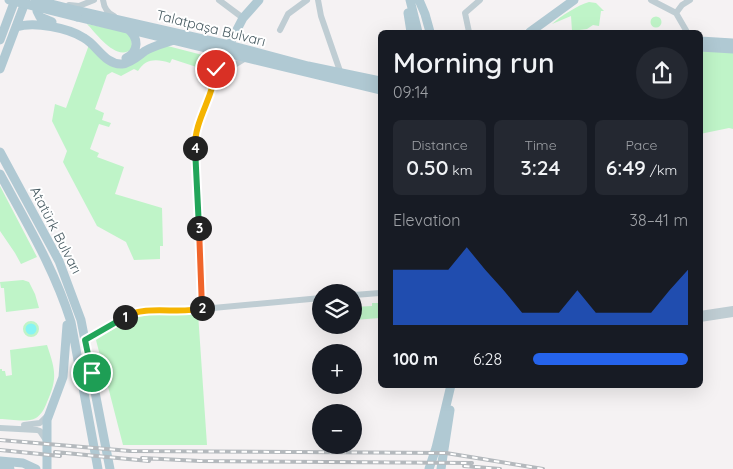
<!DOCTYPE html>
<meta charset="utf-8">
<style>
body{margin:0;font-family:Quicksand,sans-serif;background:#242831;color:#f1f3f6;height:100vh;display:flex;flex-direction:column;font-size:19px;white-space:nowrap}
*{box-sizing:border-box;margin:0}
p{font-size:16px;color:#9ea1a6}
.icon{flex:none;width:28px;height:28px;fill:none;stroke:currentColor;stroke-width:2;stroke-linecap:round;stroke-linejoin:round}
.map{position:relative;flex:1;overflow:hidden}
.side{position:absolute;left:378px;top:30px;width:325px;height:358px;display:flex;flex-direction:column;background:#171b24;border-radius:8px;box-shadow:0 5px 20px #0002}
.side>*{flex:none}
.tools{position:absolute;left:312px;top:284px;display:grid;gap:10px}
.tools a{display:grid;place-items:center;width:50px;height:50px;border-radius:50%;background:#171b24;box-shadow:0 5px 20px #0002;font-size:25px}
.pin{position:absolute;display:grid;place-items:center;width:42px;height:42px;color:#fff;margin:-21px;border:2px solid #fff;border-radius:50%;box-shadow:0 1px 5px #0007}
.km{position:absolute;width:25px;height:25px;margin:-12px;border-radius:50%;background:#222;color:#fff;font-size:14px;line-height:25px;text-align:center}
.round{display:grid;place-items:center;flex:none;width:52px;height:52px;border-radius:26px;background:#242831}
.head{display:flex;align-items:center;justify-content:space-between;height:85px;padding:0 15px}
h1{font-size:28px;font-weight:600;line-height:38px}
.figures{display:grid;grid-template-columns:repeat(3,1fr);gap:8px;height:85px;padding:5px 15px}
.figures div{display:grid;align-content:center;border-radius:8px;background:#242831;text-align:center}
.figures b{font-size:21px;font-weight:600}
.figures small{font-size:14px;font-weight:400}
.figures p{font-size:14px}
.chart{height:140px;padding:10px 15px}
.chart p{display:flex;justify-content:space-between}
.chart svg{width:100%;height:90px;margin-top:5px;fill:#2563eb;opacity:.7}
ul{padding:0 15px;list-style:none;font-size:16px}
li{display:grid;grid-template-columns:80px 60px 1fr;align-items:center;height:38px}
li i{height:12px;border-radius:6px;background:#2563eb}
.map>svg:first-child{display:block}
.green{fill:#bff4c8}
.water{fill:#88f4f3}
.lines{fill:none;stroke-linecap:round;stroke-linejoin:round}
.minor{stroke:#bfcdd3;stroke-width:6}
.major{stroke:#b0c9d3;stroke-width:9}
.rail-casing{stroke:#b4b9bd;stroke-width:4}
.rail{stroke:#fff;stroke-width:2;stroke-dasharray:5.5;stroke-linecap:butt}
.major-bridge{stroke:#b0c9d3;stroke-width:9}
.split-1-casing{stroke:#fff;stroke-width:10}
.split-2-casing{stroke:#fff;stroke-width:10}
.split-3-casing{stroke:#fff;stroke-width:10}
.split-4-casing{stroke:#fff;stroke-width:10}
.split-5-casing{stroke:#fff;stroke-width:10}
.split-1{stroke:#22a559;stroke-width:6}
.split-2{stroke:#f5b400;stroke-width:6}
.split-3{stroke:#f0652b;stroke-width:6}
.split-4{stroke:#22a559;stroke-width:6}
.split-5{stroke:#f5b400;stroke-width:6}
.labels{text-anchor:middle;stroke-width:4;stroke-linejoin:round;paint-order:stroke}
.street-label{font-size:14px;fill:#485b62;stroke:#fff}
</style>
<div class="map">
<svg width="733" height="469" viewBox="0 0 733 469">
<rect width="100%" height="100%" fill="#f5f2f3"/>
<!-- green -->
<path class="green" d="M589,2L596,3L604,11H601L599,26L593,25L587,29L572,31L571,16L552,24C561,16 578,5 589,2Z
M650.5 22a5.5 5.5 0 1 1 11 0a5.5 5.5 0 1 1-11 0Z
M87,24L127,32L131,34L132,49C116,62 97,34 87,24Z
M90,42L116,63L160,44L214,58L215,73L172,59L170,63C157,59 146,58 138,71L134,69L121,76L112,72L107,75L95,109L104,113L102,120L111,123L109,127L99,124L90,149L99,153L97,157L124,167L115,194L162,208L163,246H160V259L134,260L126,242L97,226L63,162L67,151L52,121L55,104L66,108Z
M700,51L733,52V129L729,128L700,134Z
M0,186L37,257L21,264L15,253L0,231Z
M23,280L29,282L35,294L39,308L6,312L4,288H1L0,282Z
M372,303H380V318L354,320V307L372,306Z
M198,313L207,445H123L96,340L131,318L150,315Z
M23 329a8 8 0 1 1 16 0a8 8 0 1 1-16 0Z
M47,345C55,369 58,378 47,402C45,408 41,415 36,418C27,423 10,419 0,419V369H2V371H5L6,376L12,375L10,350Z"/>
<!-- water -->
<path class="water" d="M25.5 329a5.5 5.5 0 1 1 11 0a5.5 5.5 0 1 1-11 0Z"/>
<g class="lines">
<!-- minor -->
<path class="minor" d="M103,0C104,8 107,13 114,16
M219,0L243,18
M318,0L321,16L341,74
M651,0L676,13L687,32
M69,5L79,6L94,0
M676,13L682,5L690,0
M280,30L288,14L307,0
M469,32L465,13L480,0
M215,84L231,67L246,58
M354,295L380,293
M202,309L195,144C196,122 209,105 214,85C217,73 215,61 212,50
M700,314L733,309
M700,319L733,314
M85,340L129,314L150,311L202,309L321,298
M24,425L40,423L48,415
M0,428L37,430L40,431L46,440"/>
<!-- major -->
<path class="major" d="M37,0V11L40,17L52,22
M410,0L418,32
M419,0L425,14L430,32
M79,11L229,45L308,66L380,81
M408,13L411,32
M77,17L380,90
M16,27C34,21 69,28 84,38C97,45 105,65 122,64C131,63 138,56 145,51C153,46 162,44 171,41
M530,32L574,0
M0,40L15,0
M700,41L733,43
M229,45L243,18L259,0
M700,47L733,49
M126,58C139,52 139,38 128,29
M0,69L26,0
M0,152L59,261L81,320L110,469
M0,174C27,224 54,268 71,322L98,469
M0,461L23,463L36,469
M0,469H10
M47,469V420L63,377L67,325
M429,469L436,448L451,385
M441,469L450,410"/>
<!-- rail casing -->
<g class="rail-casing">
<path id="rail" d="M0,440L130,451L446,453L543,469
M0,450L60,456
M55,452L149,461
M142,458L200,461L472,463
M464,466L500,469"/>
</g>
<!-- rail -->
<use href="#rail" class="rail"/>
<!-- major-bridge -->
<path class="major-bridge" d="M9,0L77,17
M35,0L79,11"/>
</g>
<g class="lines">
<!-- split-1 casing -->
<g class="split-1-casing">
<path id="split-1" d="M92,373L85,340L125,317"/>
</g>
<!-- split-2 casing -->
<g class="split-2-casing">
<path id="split-2" d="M125,317C146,304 181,315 202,308"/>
</g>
<!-- split-3 casing -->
<g class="split-3-casing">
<path id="split-3" d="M199,228L202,308"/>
</g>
<!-- split-4 casing -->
<g class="split-4-casing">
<path id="split-4" d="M195,148L199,228"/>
</g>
<!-- split-5 casing -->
<g class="split-5-casing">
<path id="split-5" d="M195,148C194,120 214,97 216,69"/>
</g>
<!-- split-1 -->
<use href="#split-1" class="split-1"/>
<!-- split-2 -->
<use href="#split-2" class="split-2"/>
<!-- split-3 -->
<use href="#split-3" class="split-3"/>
<!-- split-4 -->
<use href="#split-4" class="split-4"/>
<!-- split-5 -->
<use href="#split-5" class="split-5"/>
</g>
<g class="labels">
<!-- street labels -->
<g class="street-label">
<text transform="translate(211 28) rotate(14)" y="5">Talatpaşa Bulvarı</text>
<text transform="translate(56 230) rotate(63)" y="5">Atatürk Bulvarı</text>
</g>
</g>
</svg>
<div class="tools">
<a><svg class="icon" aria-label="layers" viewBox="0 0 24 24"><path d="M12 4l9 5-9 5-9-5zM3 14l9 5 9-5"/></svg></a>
<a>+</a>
<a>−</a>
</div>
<div class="pin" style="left:92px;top:373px;background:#1e9e55"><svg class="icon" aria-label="arrive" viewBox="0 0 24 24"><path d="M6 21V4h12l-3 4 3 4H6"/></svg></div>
<div class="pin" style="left:216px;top:69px;background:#d93025"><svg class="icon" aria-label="check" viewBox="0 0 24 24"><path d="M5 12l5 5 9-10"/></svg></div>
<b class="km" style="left:125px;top:317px">1</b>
<b class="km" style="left:202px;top:308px">2</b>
<b class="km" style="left:199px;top:228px">3</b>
<b class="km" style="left:195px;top:148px">4</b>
<section class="side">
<div class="head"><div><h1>Morning run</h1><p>09:14</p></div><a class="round"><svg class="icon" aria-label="share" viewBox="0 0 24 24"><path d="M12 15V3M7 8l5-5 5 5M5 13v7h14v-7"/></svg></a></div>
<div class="figures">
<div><p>Distance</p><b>0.50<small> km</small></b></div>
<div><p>Time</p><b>3:24</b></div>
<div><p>Pace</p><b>6:49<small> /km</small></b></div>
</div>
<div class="chart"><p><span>Elevation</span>38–41 m</p>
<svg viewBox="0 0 160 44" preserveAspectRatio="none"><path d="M0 44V17L10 17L20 17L30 17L40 6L50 17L60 27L70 38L80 38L90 38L100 27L110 38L120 38L130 38L140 38L150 27L160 17V44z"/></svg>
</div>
<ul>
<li><b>100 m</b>6:28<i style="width:100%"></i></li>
</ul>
</section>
</div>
